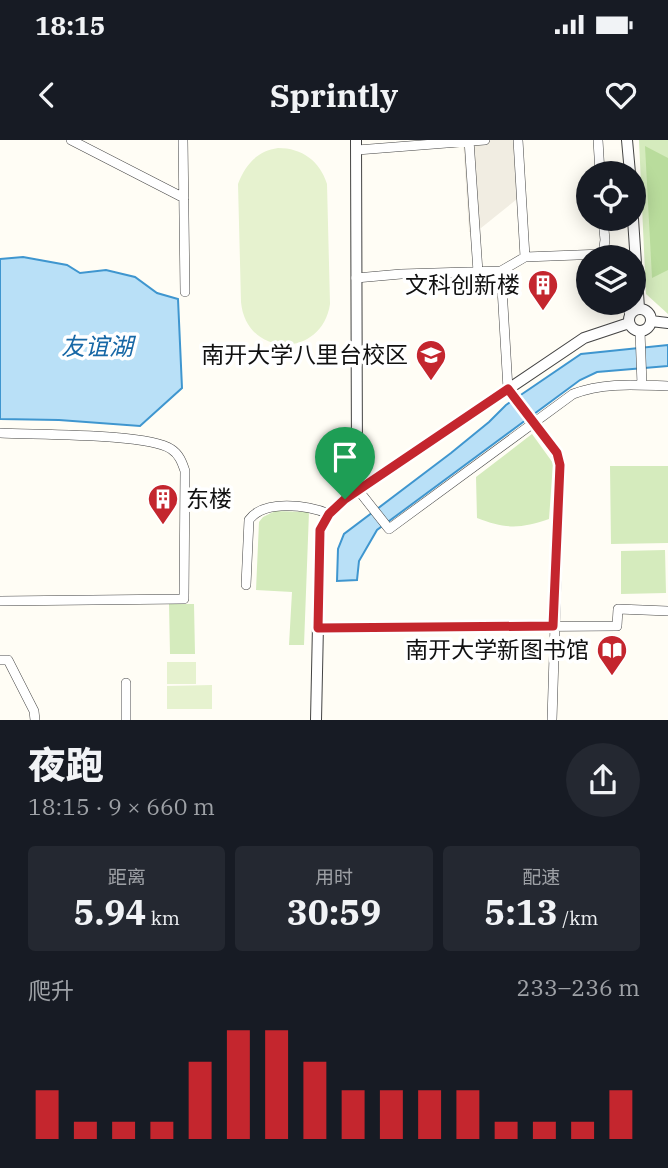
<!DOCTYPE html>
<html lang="zh">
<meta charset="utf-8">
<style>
body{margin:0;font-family:"IBM Plex Serif","Noto Sans SC",serif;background:#242831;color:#f1f3f6;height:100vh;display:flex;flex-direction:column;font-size:26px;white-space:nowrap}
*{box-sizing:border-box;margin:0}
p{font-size:23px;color:#9ea1a6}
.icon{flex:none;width:38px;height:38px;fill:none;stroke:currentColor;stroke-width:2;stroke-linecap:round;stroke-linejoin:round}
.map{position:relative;height:580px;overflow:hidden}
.details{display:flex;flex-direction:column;background:#171b24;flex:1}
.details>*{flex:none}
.controls{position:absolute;left:576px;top:21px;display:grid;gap:14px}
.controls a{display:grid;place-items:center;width:70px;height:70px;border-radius:50%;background:#171b24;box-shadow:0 4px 18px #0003;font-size:35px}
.pin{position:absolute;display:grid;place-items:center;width:60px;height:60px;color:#fff;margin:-72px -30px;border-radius:50% 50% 50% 0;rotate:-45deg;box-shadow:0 0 7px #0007}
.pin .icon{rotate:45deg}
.round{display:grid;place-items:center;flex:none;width:74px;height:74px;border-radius:37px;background:#242831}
.summary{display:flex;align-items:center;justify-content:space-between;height:119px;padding:0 28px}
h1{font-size:38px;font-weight:800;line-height:52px}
.metrics{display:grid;grid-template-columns:repeat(3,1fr);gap:10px;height:119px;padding:7px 28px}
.metrics div{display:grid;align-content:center;border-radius:7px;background:#242831;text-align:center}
.metrics b{font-size:35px;font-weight:800}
.metrics small{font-size:19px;font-weight:400}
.metrics p{font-size:19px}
.chart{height:196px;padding:14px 28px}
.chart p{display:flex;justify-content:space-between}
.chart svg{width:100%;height:126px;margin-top:7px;stroke:#c4262e;stroke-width:6}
.status{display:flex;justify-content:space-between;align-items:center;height:49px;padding:0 35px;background:#171b24;direction:ltr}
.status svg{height:19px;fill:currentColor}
header{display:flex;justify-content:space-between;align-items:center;height:91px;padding:0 28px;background:#171b24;font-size:32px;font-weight:800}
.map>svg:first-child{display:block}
.green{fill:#d5ebbd}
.forest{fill:#b9dc9c}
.pitch{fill:#e6f2cf}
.plaza{fill:#f1ede2}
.water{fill:#b9e0f7;stroke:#3f96cf;stroke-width:2}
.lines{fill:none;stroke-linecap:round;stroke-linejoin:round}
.minor-casing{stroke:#444;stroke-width:10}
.tertiary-casing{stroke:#444;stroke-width:12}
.minor{stroke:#fff;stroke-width:9}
.tertiary{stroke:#fff;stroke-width:10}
.route-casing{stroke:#fff;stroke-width:14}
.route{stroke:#c4262e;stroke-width:9}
.labels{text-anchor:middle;stroke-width:7;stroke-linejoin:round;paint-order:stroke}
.poi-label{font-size:23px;fill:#111;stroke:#fff;text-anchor:end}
.water-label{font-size:24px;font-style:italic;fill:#1768a6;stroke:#fff}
</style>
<div class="status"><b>18:15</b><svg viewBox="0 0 49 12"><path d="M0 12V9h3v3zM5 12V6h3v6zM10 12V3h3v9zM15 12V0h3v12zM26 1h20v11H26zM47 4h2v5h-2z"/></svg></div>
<header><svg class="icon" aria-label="back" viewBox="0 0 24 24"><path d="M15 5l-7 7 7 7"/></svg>Sprintly<svg class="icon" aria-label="heart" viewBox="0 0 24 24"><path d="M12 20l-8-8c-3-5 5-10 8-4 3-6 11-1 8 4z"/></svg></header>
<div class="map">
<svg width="668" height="580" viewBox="0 0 668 580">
<rect width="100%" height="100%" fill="#fffdf5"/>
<!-- green -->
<path class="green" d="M639,0H668V174L646,154Z
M532,294L553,323L549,379C520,389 505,389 477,378L476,337Z
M610,326H668V403L611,404Z
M275,371L309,372L304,505H289L292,452L256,450L259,382L263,377Z
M665,410L666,453L621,454V411Z
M169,464H194L195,514H170Z"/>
<!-- forest -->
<path class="forest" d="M645,6L668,18V130L652,138Z"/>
<!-- pitch -->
<path class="pitch" d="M278,8C302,8 320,21 327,44L330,164C322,219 246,218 241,162L238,44C245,25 257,11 278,8Z
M167,522H196V544H167Z
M212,545V569H167V546Z"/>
<!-- plaza -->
<path class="plaza" d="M463,0H518L522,55L476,92H469Z"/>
<!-- water -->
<path class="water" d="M23,117L67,125L80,133L106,130L135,137L157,153L178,159L182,248L140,286L59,280L0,279V119Z
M668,205V226L597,232L580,240L377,390L359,421L357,440L337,441L338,409L344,394L451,313L489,282L506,265L581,214Z"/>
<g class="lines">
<!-- minor casing -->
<g class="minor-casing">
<path id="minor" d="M71,0L184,58
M183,0L185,152
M469,0L478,132
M518,0L525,117
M598,0L600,33
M357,10L485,0
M603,114L605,100L603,79
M356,138L401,134L501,131
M625,163L630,174
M640,191L642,245
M0,293C34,295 148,293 171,309C179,314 182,322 185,331L184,459L0,461
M359,351L389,389L573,254C604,242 636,245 668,246
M246,445L249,380C264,359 308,365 329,374
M318,488L617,486L618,469L668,471
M0,520H8L34,571L35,580
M126,543V580
M552,580L560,325L557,313L508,249L501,131L525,117L603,114L604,117"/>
</g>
<!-- tertiary casing -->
<g class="tertiary-casing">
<path id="tertiary" d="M627,0L630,33
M633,79L639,168
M629 180a11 11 0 1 1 22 0a11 11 0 1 1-22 0Z
M651,181L668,183
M345,359L357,321L356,0
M316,580L320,390L329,374L345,359L584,198L629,183"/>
</g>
<!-- minor -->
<use href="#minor" class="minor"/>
<!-- tertiary -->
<use href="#tertiary" class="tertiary"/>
</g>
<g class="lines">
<!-- route casing -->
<g class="route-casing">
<path id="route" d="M508,249L557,313L560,325L553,486L318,488L320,390L329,374L345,359Z"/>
</g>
<!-- route -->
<use href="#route" class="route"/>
</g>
<!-- icons -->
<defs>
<g id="building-pin" transform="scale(1.575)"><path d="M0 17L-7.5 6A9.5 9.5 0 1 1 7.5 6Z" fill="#c4262e" stroke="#fff"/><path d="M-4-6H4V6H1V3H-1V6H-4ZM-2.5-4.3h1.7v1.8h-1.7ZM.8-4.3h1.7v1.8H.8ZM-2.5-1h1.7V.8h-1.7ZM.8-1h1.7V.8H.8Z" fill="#fff"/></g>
<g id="university-pin" transform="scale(1.575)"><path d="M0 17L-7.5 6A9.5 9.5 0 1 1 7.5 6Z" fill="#c4262e" stroke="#fff"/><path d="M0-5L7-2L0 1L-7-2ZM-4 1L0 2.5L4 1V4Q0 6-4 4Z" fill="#fff"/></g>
<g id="library-pin" transform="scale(1.575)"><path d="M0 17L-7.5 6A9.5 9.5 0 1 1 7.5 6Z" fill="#c4262e" stroke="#fff"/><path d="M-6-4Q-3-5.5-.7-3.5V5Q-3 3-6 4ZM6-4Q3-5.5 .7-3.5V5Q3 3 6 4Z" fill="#fff"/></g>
</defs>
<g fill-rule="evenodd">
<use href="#building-pin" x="543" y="145"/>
<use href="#university-pin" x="431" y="215"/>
<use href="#building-pin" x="163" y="359"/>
<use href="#library-pin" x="612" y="510"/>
</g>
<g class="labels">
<!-- poi labels -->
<g class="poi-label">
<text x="520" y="153">文科创新楼</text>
<text x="408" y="223">南开大学八里台校区</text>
<text x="186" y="367" text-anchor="start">东楼</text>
<text x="589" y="518">南开大学新图书馆</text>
</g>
<!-- water labels -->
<g class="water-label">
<text x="97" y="215">友谊湖</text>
</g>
</g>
</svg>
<div class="controls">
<a><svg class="icon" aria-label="locate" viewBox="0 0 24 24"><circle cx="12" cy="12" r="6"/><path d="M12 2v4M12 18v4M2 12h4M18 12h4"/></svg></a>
<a><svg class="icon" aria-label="layers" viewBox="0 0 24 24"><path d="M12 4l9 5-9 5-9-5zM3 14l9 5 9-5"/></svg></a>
</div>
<div class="pin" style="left:345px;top:359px;background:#1e9e55"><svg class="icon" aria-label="arrive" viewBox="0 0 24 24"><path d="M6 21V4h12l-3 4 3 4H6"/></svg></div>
</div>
<section class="details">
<div class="summary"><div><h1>夜跑</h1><p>18:15 · 9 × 660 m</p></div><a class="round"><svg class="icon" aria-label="share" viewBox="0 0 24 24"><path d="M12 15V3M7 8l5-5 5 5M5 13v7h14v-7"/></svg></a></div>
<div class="metrics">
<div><p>距离</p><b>5.94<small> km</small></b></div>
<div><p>用时</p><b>30:59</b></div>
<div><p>配速</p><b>5:13<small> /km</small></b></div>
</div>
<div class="chart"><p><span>爬升</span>233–236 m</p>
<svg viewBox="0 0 160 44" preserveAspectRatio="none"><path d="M5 44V27M15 44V38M25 44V38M35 44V38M45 44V17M55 44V6M65 44V6M75 44V17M85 44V27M95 44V27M105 44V27M115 44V27M125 44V38M135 44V38M145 44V38M155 44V27"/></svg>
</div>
</section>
